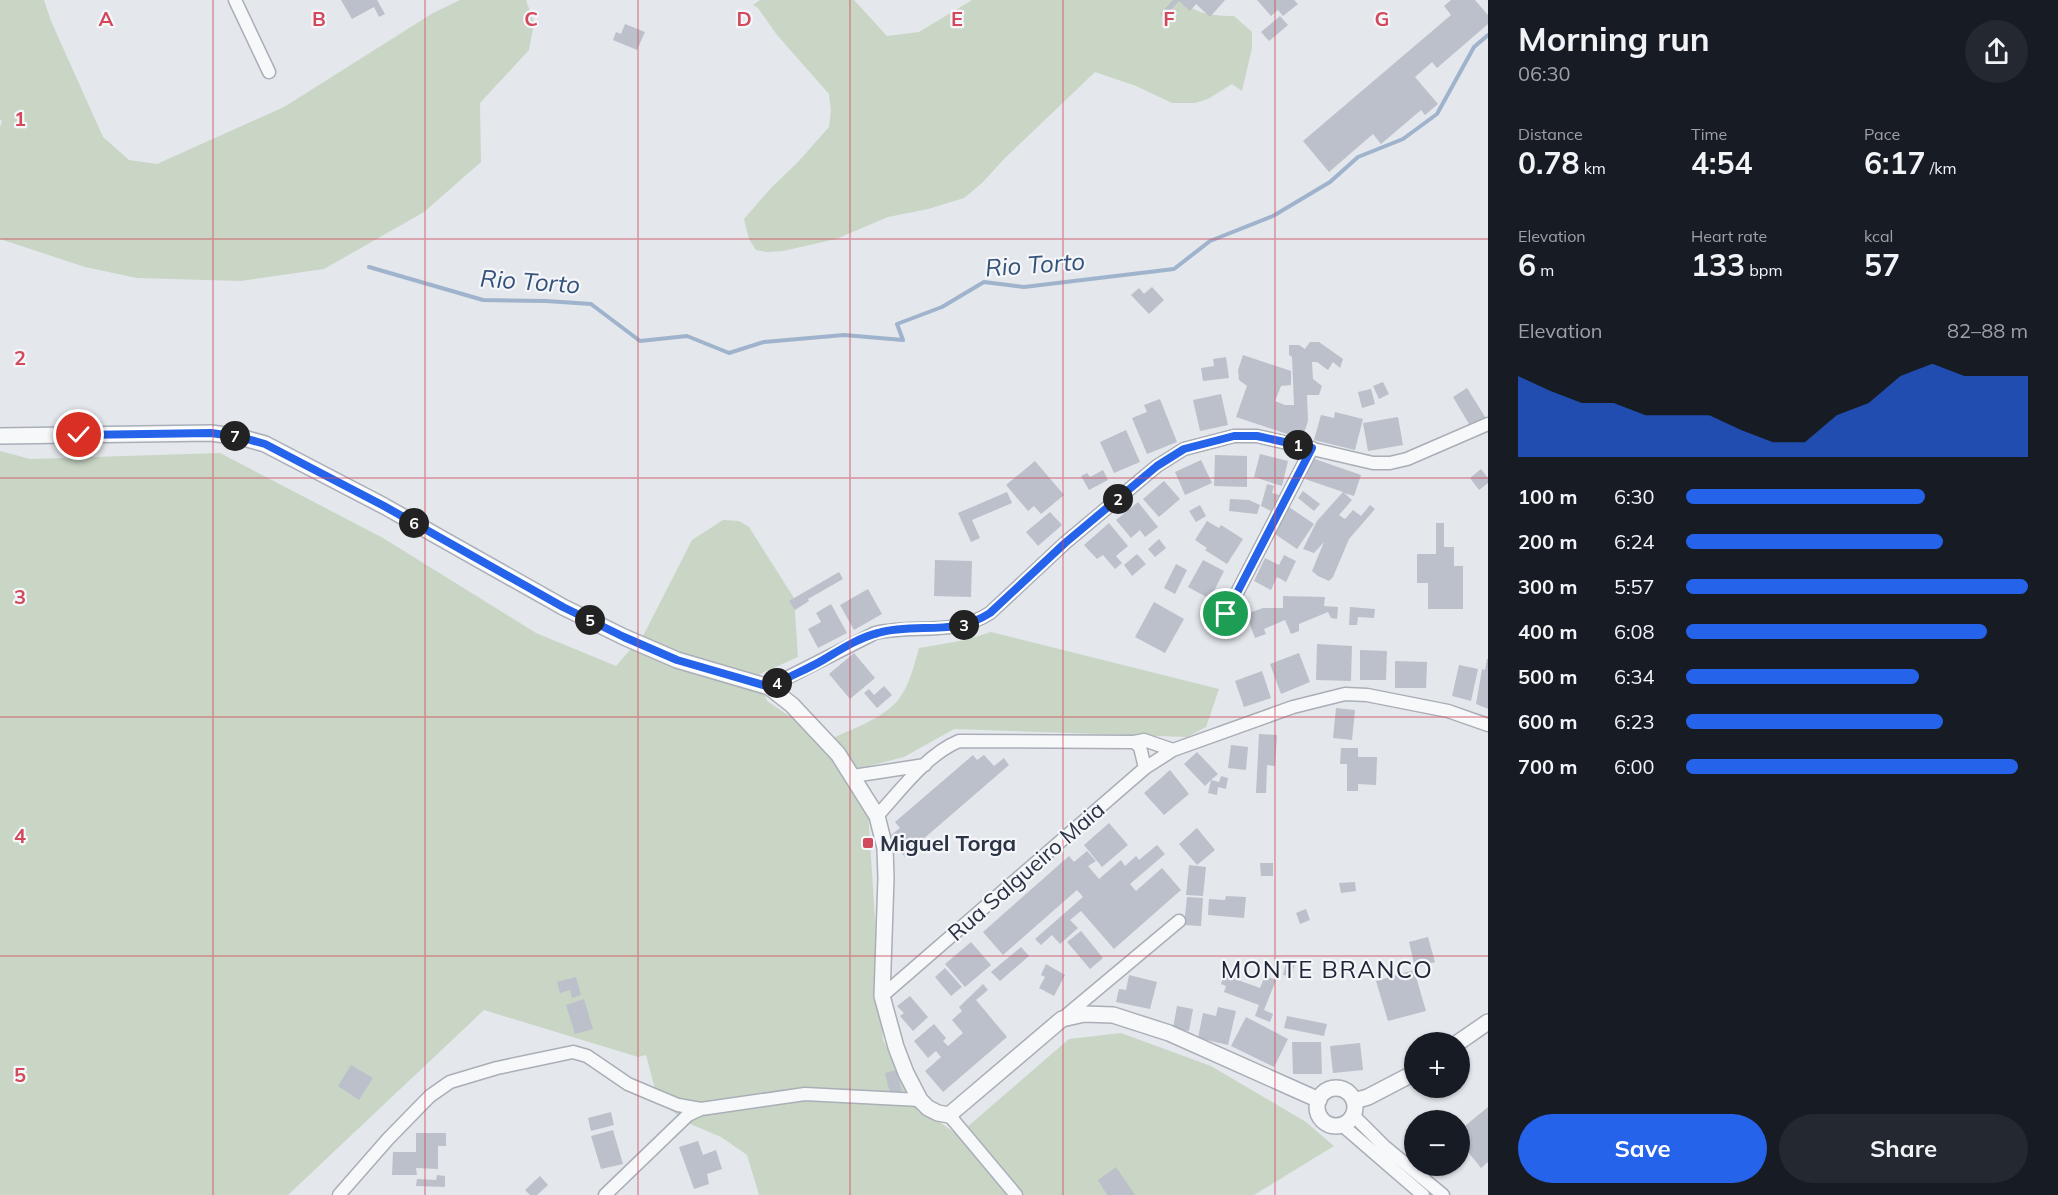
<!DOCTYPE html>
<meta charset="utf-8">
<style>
body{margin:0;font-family:Mulish,sans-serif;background:#242831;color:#f1f3f6;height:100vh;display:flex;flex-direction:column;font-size:22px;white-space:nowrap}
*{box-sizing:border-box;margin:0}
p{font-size:20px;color:#9ea1a6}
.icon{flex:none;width:33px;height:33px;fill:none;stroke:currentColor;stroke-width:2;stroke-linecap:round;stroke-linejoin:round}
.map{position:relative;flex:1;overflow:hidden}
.details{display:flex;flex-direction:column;background:#171b24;width:570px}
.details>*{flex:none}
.fabs{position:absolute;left:1404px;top:1032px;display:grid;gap:12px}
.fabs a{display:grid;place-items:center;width:66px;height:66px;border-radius:50%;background:#171b24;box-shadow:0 2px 4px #0004;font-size:30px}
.pin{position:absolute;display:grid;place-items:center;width:51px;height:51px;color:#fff;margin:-26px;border:3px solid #fff;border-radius:50%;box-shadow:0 2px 6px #0007}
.km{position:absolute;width:30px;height:30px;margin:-15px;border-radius:50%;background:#222;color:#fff;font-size:16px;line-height:30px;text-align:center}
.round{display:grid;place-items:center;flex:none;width:63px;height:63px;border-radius:32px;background:#242831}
.summary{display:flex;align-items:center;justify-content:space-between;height:102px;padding:0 30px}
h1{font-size:33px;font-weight:700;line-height:45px}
.metrics{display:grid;grid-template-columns:repeat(3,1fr);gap:9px;height:102px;padding:6px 30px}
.metrics div{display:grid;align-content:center}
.metrics b{font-size:30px;font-weight:700}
.metrics small{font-size:16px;font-weight:400}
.metrics p{font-size:16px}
.chart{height:168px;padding:12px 30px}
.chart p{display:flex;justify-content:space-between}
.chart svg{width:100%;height:108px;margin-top:6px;fill:#2563eb;opacity:.7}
.primary-button{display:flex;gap:12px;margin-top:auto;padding:12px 30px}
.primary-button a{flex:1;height:69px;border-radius:36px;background:#2563eb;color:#fff;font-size:24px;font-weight:700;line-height:69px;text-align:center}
.primary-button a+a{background:#242831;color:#f1f3f6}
ul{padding:0 30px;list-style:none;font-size:20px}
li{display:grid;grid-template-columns:96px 72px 1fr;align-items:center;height:45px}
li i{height:15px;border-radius:8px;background:#2563eb}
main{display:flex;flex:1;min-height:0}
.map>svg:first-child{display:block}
.green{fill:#c9d6c5}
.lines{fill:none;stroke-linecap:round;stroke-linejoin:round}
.stream{stroke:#9fb4cc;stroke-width:4}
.building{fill:#bbc0ca}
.minor-casing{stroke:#a9aeb7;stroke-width:15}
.tertiary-casing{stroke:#a9aeb7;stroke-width:18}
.minor{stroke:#f7f8fa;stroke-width:12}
.tertiary{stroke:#f7f8fa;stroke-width:15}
.route-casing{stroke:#fff;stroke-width:12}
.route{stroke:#2563eb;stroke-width:8}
.grid{fill:none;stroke:#d1495b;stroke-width:1.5;stroke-opacity:0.55}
.poi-dot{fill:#d1495b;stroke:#f4f6f9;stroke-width:2}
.labels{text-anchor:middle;stroke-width:4.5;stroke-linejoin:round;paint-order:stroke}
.poi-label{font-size:22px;font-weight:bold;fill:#2b3445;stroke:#f4f6f9;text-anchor:start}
.street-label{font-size:22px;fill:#2b3445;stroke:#f4f6f9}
.water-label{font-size:24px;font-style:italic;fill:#34527a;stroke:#f4f6f9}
.neighbourhood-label{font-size:24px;letter-spacing:1.5px;fill:#1d2536;stroke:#f4f6f9}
.grid-label{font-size:20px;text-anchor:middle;font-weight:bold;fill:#d1495b;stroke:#f4f6f9;stroke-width:4.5;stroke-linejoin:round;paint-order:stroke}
</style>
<main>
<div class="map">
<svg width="1488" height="1195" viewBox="0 0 1488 1195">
<rect width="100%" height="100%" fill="#e4e7ec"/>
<!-- green -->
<path class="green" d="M0,0H44L51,21L103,137L129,160L157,164L284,107L433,13L460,0H526L534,23L529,50L480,103L481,162L424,212L324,269L241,281L137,278L85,267L0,239V128L2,121L0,119Z
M760,0H854L887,36L919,32L972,0H1178C1197,13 1210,16 1234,16L1252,32V48L1242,91L1232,84L1208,99L1195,103H1172L1136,86L1095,72L1004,159L982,183L964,198L928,209L888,217L836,239L783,251L767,252L756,250L749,239L744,219L771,188L798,162L829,127L831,110L829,94L777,35L758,8L753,5Z
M0,451L30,459L220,453L383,538L536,633L616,666L644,634L692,540L723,520L739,521L749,527L794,598L798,657L760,674L767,701L826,741C847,731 883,719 898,700C910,685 914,665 919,648L966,640L991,632L1219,689L1206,727L1187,737L954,729L904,757L869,766L851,785L868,811L883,1040L906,1088L934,1118L958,1135L1069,1039L1121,1033L1211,1066L1306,1122L1334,1146L1254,1195H759L747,1155L721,1137L688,1123L658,1100L646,1055L638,1057L484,1010L288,1195H0Z"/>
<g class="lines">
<!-- stream -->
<path class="stream" d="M369,267L483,300L546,301L591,304L640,341L687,336L729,353L764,342L844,335L903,340L897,324L942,307L984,282L1024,287L1174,269L1210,241L1273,216L1330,182L1358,157L1403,139L1437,114L1474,47L1488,35"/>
</g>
<!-- building -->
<path class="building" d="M341,0H377L385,14L379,17L374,7L352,19Z
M1173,0H1225L1210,17L1196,4L1190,11L1179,1L1164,18L1160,14Z
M1257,0H1294L1298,4L1283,16L1278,10L1271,16Z
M1451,0H1475L1488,15V24L1437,68L1432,62L1415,77L1438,104L1425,115L1421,110L1381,144L1373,134L1329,172L1303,141L1451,15L1444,6Z
M1280,16L1288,25L1269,41L1261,32Z
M625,24L645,32L637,50L613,40L616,32L621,34Z
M1152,287L1164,300L1149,314L1131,295L1139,288L1144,294Z
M1310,342H1319L1343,359L1340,368L1333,362L1328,370L1317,362H1312L1313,379L1322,386L1319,395H1307L1308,421L1302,439L1236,417L1247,386L1239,380L1238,370L1243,355L1291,371V385L1281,386L1275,401L1285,405H1294L1292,357L1289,355V345H1299L1305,349Z
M1226,357L1229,378L1203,381L1201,368L1214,366L1213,359Z
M1383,382L1389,394L1379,399L1373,386Z
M1467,388L1487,420L1472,429L1453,397Z
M1371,389L1375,404L1362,408L1358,392Z
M1221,394L1228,425L1200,431L1193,400Z
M1160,399L1177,442L1147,454L1132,418L1147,412L1144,405Z
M1335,412L1363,419L1355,450L1314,440L1321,415L1334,418Z
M1398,417L1403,445L1368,451L1363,423Z
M1126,430L1140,462L1114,473L1100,442Z
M1260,454L1288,461L1282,486L1254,477Z
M1215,455L1247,456V487L1214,486Z
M1312,458L1361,475L1354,496L1344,493L1352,500L1339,515L1345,519L1353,510L1361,516L1370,505L1375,509L1349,539L1333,577L1329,581L1318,576L1312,571L1324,542L1314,553L1303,549L1317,521L1343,492L1305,479Z
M1201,460L1212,483L1185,495L1175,472Z
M1035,461L1064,495L1041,514L1034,506L1028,511L1006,485Z
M1481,469L1488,478V483L1479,490L1470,478Z
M1103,470L1108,480L1089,490L1081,476L1087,473L1090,477Z
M1164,481L1180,499L1159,517L1143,499Z
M1267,484L1274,486L1272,493L1279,495L1271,511L1261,506Z
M1303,491L1320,504L1314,511L1298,498Z
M1007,492L1012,503L972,520L980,538L971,542L958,513Z
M1230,499L1249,500L1260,505L1257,514L1229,511Z
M1138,502L1158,527L1145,537L1140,530L1131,538L1116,520Z
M1200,505L1206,516L1196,522L1189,511Z
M1289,507L1314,524L1297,549L1272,532Z
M1050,512L1062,525L1038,546L1026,532Z
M1207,521L1219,528L1221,525L1243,539L1227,564L1205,550L1207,548L1195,540Z
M1109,523L1128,546L1116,556L1122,563L1115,569L1103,555L1097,559L1084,545Z
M1436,523H1444V547H1454V566H1463V609H1428V583H1417V554H1436Z
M1159,539L1166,548L1155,557L1148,549Z
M1137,554L1146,564L1132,576L1124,565Z
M1284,555L1296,561L1286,582L1277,577L1271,590L1254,581L1265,558L1279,565Z
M935,560L972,561L971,597L934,596Z
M1203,560L1224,571L1210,599L1188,587Z
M1176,564L1187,570L1175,594L1164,588Z
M839,572L843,579L808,599L809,601L795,610L789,601Z
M868,589L882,614L854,630L840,605Z
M1283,596L1325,597L1324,606L1338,607L1337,619L1331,618L1328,612L1299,624V631L1291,634L1285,620L1264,629L1266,634L1255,638L1246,614L1263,608H1283Z
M1154,602L1184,619L1165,653L1135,637Z
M831,604L847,633L818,648L808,629L821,622L816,613Z
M1350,607L1375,609L1374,618L1358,617L1357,625H1349Z
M1317,644L1352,646L1351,681L1316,680Z
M1360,650L1387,651L1386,680H1360Z
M854,653L875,678L850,699L829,674Z
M1299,653L1310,682L1281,694L1270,664Z
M1487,659H1488V709L1476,704L1482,669L1485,670Z
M1395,661L1427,662L1426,688H1395Z
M1459,665L1478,669L1471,701L1452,696Z
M1262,671L1271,698L1244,707L1235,681Z
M884,686L892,695L877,708L864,693L869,689L874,695Z
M1336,708L1355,710L1352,740L1333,738Z
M1259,734L1277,735L1275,766L1267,765L1266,793H1256Z
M1231,745L1248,747L1246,770L1228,768Z
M1341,748H1358V757H1377L1376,785L1358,784V791H1347V764H1340Z
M1197,752L1218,774L1211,780L1219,782L1221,776L1228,778L1226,789L1218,787L1217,795L1208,793L1211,780L1205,786L1184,764Z
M973,755L977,760L984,755L994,766L1004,758L1009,765L914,847L915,848L905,857L897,848L900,845L891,835L900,828L895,822Z
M1170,770L1189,794L1164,815L1144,793Z
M1109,823L1128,845L1102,867L1084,845Z
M1197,828L1215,850L1197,865L1179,844Z
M1157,845L1165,854L1130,884L1136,891L1162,868L1181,890L1114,949L1081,911L1070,920L1078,928L1060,944L1052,935L1041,945L1035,939L1083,897L1077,890L1003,955L983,932L1069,856L1074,862L1087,851L1096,861L1088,866L1099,879L1121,860L1125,866L1136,856L1139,860Z
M1260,863H1273V876H1261Z
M1189,865L1206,867L1203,896L1186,895Z
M1355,882L1356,891L1341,893L1339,883Z
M1226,896L1246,897L1244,918L1208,915L1209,899L1225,900Z
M1187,897L1203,898L1201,926L1184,925Z
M1306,909L1310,920L1300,924L1296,913Z
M1081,931L1103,958L1090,969L1067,942Z
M1428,937L1435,962L1415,968L1409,942Z
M971,942L991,965L965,987L945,964Z
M1021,947L1029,956L1000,981L991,972Z
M1287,959L1295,961L1292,976L1283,975Z
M1046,964L1065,975L1054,996L1039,988L1045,977L1041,975Z
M945,968L962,987L951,996L935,977Z
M1414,970L1426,1011L1388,1021L1376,981Z
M1129,975L1157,982L1150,1009L1116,1002L1119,989L1126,990Z
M1224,975L1260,988L1265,976L1276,980L1264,1010L1273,1014L1270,1022L1255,1016L1259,1005L1224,992L1226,986L1221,984Z
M576,977L581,995L572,998L570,990L560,993L557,982Z
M983,984L988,990L976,1000L1007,1037L943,1092L925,1071L941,1057L936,1051L928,1058L914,1041L934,1024L946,1038L943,1041L948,1046L963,1033L952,1020L962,1011L959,1007Z
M910,996L928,1017L913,1031L900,1016L904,1013L897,1006Z
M584,999L593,1029L575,1034L566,1005Z
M1177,1006L1193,1009L1189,1031L1173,1028Z
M1218,1007L1236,1011L1228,1045L1198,1038L1203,1013L1216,1016Z
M1287,1016L1327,1024L1324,1036L1284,1028Z
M1246,1017L1288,1039L1274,1067L1231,1046Z
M1292,1042H1321L1322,1074H1293Z
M1360,1043L1363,1070L1333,1073L1330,1046Z
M351,1065L373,1078L359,1100L338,1086Z
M896,1070L902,1091L890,1093L885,1073Z
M1488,1107V1162L1481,1168L1460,1142V1130Z
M611,1112L614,1125L591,1131L588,1118Z
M613,1130L623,1164L601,1169L591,1136Z
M416,1133H446V1146H438V1169L416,1168L417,1175H392L393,1152H416Z
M698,1141L703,1155L716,1150L722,1169L707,1174L709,1184L694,1189L679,1147Z
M1116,1167L1135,1195H1107L1098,1180Z
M437,1175L445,1176V1187L416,1186L417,1179L436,1180Z
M540,1176L548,1185L537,1195H530L525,1190Z"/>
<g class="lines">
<!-- minor casing -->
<g class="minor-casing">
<path id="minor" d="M235,0L269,72
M1226,614L1312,448
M769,687L875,633C914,624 955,636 990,613L1065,543L1157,466L1184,449L1234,436H1257L1373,463H1390L1407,459L1488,424
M1134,742L1144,740L1173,750
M853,776L925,765
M877,816C901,790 926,755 959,741L1134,742L1140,747L1145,768
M882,996L1145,768L1173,750L1293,707L1345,694L1367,695L1448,711L1488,725
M1063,1018L1179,921
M949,1115L1016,1195
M1353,1115L1384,1146L1443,1195
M1342,1125L1423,1195
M339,1195L388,1139L430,1096L450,1082L497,1068L573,1052L587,1056L628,1084L654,1095L678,1105L701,1109L805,1094L920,1100
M605,1195L688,1115L701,1109"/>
</g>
<!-- tertiary casing -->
<g class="tertiary-casing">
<path id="tertiary" d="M0,436L211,433L240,437L265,444L384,506L563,607L624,637L677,660L769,687L792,705L838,754L877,816L885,848L886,878L882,996L896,1047L906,1073L920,1100L928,1108L938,1113L949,1115L1062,1019L1084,1014L1113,1015L1169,1033L1319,1100
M1459,1042L1488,1022
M1317 1107a19 19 0 1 1 38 0a19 19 0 1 1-38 0Z
M1354,1101L1368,1097L1414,1073"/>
</g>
<!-- minor -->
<use href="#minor" class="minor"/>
<!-- tertiary -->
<use href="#tertiary" class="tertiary"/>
</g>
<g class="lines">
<!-- route casing -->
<g class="route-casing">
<path id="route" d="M79,435L211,433L240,437L265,444L384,506L563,607L624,637L677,660L770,687C787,677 806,670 823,660C840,650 858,638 878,633C917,622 953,637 990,613L1065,543L1157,466L1184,449L1234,436H1257L1312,448L1226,614"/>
</g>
<!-- route -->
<use href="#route" class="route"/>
</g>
<!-- grid -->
<path class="grid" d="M213,0V1195M425,0V1195M638,0V1195M850,0V1195M1063,0V1195M1275,0V1195M0,239H1488M0,478H1488M0,717H1488M0,956H1488"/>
<!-- markers -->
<rect class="poi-dot" x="862" y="837" width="12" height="12" rx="3"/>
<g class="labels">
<!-- poi labels -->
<g class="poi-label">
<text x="880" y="851">Miguel Torga</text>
</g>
<!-- street labels -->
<g class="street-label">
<text transform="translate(1026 871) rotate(-41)" y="8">Rua Salgueiro Maia</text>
</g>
<!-- water labels -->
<g class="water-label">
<text transform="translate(1035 265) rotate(-4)" y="8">Rio Torto</text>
<text transform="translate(530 282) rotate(4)" y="8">Rio Torto</text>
</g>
<!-- neighbourhood labels -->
<g class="neighbourhood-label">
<text x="1327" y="978">MONTE BRANCO</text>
</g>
</g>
<g class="grid-label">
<text x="106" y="26">A</text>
<text x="319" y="26">B</text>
<text x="531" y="26">C</text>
<text x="744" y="26">D</text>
<text x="957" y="26">E</text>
<text x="1169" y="26">F</text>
<text x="1382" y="26">G</text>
<text x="20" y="126">1</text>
<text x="20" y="365">2</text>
<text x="20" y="604">3</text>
<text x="20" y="843">4</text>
<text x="20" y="1082">5</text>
</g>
</svg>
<div class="fabs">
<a>+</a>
<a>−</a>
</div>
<div class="pin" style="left:1226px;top:614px;background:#1e9e55"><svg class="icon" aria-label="arrive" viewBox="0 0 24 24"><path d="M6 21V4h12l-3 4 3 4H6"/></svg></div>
<div class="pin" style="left:79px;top:435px;background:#d93025"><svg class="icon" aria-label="check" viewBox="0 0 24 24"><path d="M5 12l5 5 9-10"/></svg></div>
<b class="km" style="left:1298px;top:445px">1</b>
<b class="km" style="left:1118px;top:499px">2</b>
<b class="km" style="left:964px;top:625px">3</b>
<b class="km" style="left:777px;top:683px">4</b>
<b class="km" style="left:590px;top:620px">5</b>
<b class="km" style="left:414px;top:523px">6</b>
<b class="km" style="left:235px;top:436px">7</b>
</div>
<section class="details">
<div class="summary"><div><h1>Morning run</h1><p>06:30</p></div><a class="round"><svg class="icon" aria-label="share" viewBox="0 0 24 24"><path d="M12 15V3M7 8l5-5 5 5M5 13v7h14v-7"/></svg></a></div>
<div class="metrics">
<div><p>Distance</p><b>0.78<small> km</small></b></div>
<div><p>Time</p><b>4:54</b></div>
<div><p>Pace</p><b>6:17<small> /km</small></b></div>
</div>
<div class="metrics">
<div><p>Elevation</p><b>6<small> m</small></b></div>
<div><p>Heart rate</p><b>133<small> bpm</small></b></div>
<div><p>kcal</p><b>57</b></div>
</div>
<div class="chart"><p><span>Elevation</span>82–88 m</p>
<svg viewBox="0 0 160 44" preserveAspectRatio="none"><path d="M0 44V11L10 17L20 22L30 22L40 27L50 27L60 27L70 33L80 38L90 38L100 27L110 22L120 11L130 6L140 11L150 11L160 11V44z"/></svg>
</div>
<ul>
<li><b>100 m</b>6:30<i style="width:70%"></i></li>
<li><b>200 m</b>6:24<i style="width:75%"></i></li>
<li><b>300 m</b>5:57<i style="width:100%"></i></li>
<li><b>400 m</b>6:08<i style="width:88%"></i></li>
<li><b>500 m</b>6:34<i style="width:68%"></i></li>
<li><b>600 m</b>6:23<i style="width:75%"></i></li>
<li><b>700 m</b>6:00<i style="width:97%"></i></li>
</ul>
<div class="primary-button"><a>Save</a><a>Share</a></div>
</section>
</main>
